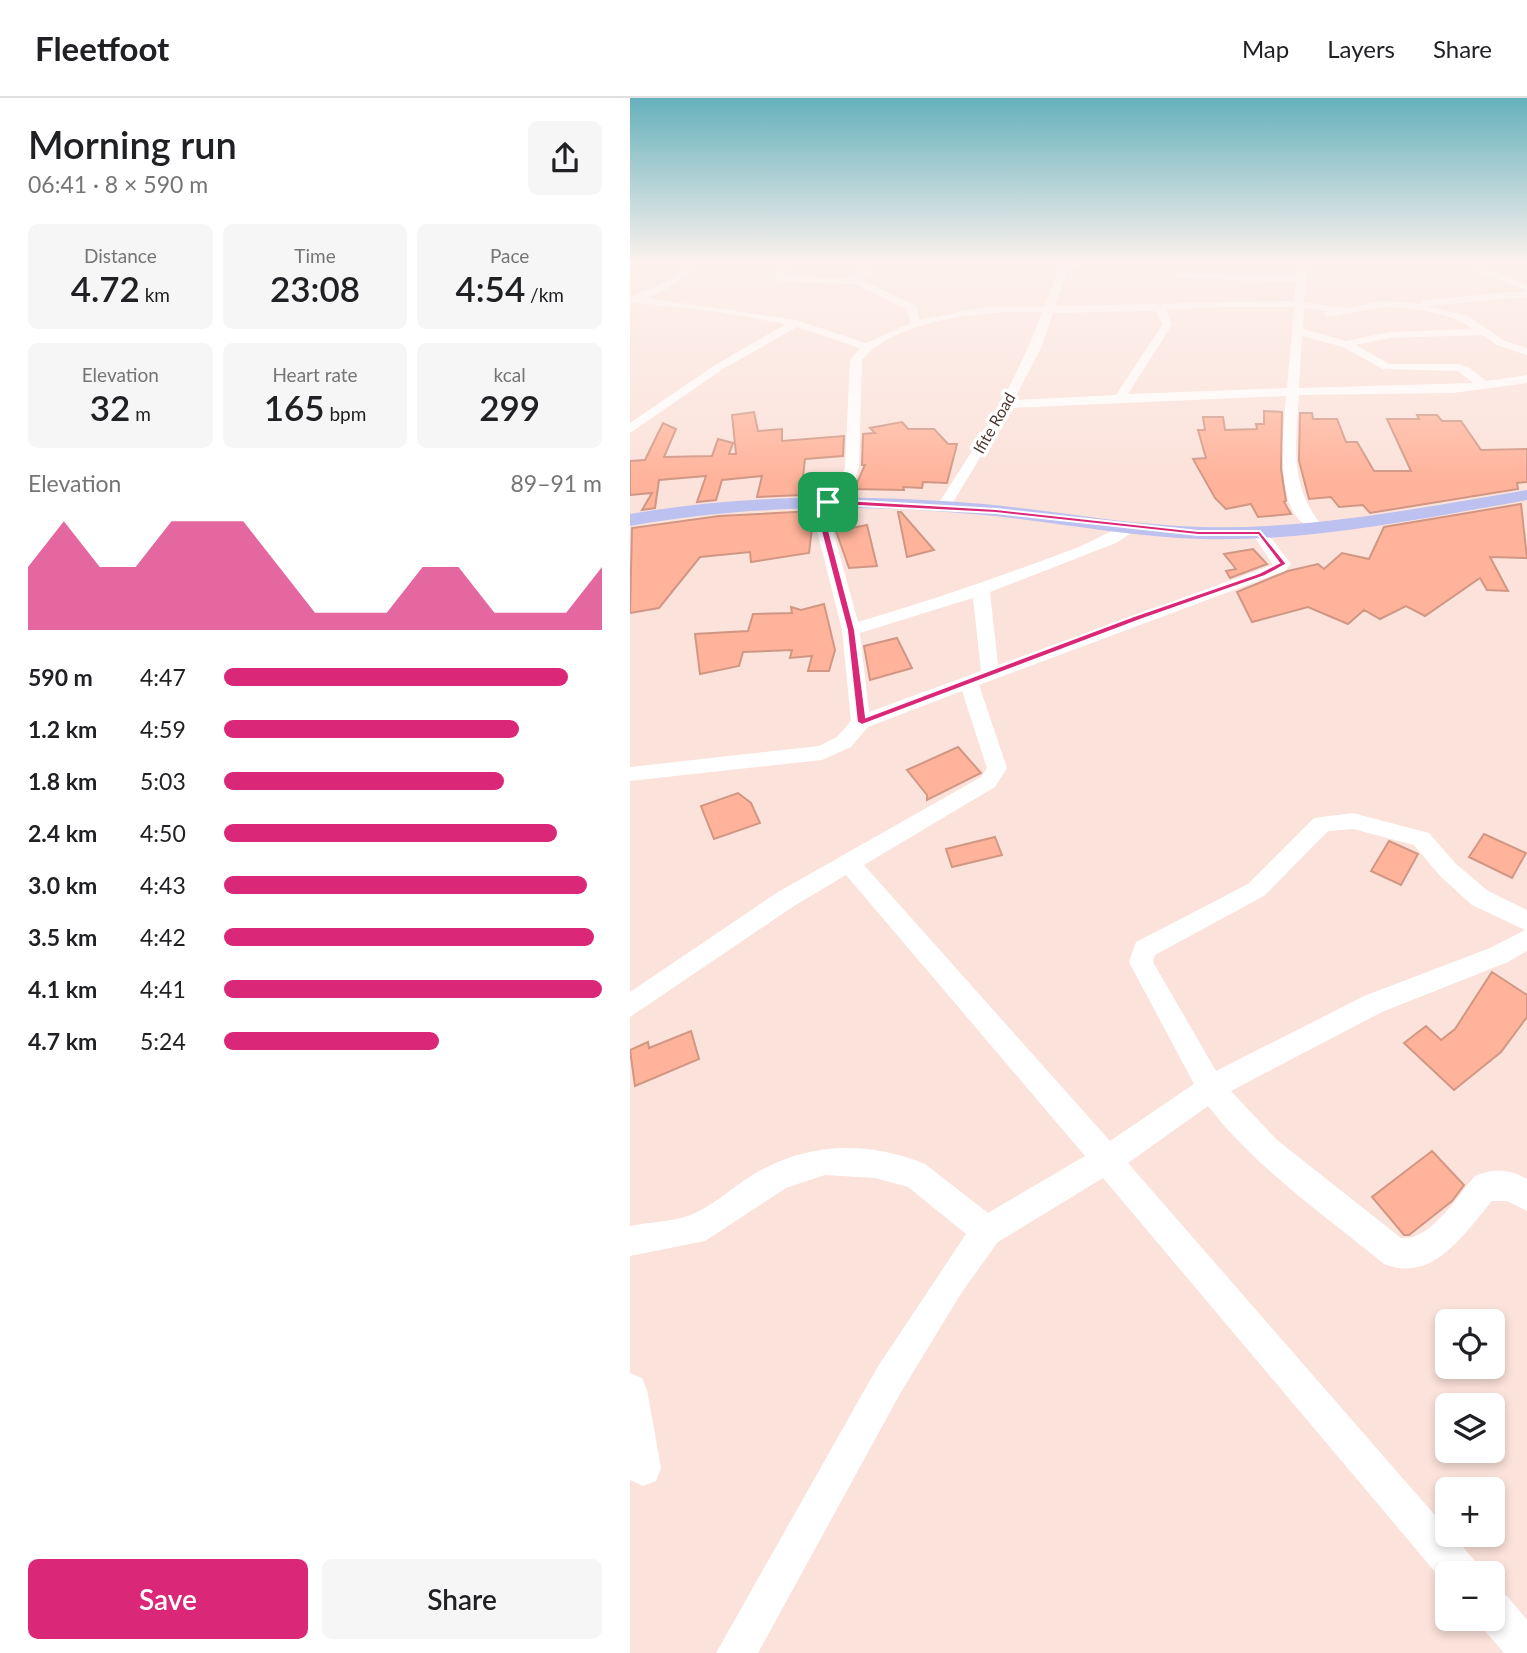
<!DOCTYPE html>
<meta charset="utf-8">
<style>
body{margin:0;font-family:Lato,sans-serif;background:#f6f6f6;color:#202124;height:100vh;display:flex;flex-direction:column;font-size:26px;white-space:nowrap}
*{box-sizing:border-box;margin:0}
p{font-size:23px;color:#757577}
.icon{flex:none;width:38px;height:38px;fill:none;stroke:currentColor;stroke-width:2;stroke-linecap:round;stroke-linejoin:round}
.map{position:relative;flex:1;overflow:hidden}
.panel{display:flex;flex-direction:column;background:#fff;width:630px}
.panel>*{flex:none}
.controls{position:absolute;left:805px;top:1211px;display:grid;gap:14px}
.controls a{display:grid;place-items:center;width:70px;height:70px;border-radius:10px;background:#fff;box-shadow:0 4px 10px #0003;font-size:35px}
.pin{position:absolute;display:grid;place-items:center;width:60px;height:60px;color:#fff;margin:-30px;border-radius:14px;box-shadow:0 4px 10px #0006}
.round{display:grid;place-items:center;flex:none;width:74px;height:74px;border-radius:10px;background:#f6f6f6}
.headline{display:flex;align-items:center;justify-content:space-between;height:119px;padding:0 28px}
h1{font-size:38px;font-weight:600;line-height:52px}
.metrics{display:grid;grid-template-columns:repeat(3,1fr);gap:10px;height:119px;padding:7px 28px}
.metrics div{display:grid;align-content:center;border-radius:10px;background:#f6f6f6;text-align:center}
.metrics b{font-size:35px;font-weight:600}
.metrics small{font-size:19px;font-weight:400}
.metrics p{font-size:19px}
.chart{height:196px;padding:14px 28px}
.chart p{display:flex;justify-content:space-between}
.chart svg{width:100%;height:126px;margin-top:7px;fill:#db2777;opacity:.7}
.button{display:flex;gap:14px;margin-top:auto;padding:14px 28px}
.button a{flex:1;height:80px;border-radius:10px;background:#db2777;color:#fff;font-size:28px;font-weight:600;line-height:80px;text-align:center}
.button a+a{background:#f6f6f6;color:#202124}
ul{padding:0 28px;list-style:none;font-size:23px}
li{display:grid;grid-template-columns:112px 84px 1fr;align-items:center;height:52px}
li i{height:18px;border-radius:9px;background:#db2777}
header{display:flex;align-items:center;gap:42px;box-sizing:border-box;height:98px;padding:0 35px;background:#fff;border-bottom:2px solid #e0e0e0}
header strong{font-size:33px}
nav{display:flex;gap:38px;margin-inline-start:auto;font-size:24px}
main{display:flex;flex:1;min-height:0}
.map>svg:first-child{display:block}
.building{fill:#ffb39a;stroke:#d19784;stroke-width:2}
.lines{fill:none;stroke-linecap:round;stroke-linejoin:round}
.minor{fill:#fff;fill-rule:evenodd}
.major{fill:#bcc1ef;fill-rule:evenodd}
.route{fill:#db2777;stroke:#fff;stroke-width:2;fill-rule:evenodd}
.labels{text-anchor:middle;stroke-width:7;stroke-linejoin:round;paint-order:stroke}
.far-street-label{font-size:16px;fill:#4d352d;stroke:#fff}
</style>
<header>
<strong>Fleetfoot</strong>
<nav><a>Map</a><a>Layers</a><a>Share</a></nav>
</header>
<main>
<section class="panel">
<div class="headline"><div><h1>Morning run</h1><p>06:41 · 8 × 590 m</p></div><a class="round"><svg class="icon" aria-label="share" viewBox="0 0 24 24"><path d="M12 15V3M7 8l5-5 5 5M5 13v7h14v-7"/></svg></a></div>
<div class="metrics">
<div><p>Distance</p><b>4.72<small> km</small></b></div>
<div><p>Time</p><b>23:08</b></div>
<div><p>Pace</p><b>4:54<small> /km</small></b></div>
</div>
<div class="metrics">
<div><p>Elevation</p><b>32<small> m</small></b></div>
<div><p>Heart rate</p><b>165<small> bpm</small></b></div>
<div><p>kcal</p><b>299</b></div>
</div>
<div class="chart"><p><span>Elevation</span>89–91 m</p>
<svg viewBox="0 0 160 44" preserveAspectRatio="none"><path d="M0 44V22L10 6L20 22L30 22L40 6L50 6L60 6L70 22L80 38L90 38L100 38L110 22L120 22L130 38L140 38L150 38L160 22V44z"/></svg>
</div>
<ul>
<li><b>590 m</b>4:47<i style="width:91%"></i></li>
<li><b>1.2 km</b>4:59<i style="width:78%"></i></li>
<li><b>1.8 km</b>5:03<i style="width:74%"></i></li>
<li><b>2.4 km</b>4:50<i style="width:88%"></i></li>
<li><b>3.0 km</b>4:43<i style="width:96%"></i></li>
<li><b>3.5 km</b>4:42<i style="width:98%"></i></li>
<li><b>4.1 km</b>4:41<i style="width:100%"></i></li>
<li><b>4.7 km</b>5:24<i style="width:57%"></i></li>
</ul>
<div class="button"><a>Save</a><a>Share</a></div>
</section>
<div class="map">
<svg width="897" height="1555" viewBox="0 0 897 1555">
<rect width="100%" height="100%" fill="#fbe2da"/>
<!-- building -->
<path class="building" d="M634,313L652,314L651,371L656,403L654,404L661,416L628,419L621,406L596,411L585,400L563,361L576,360L568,332H575L573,319H593L595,332L627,331L626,326H634Z
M124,314L128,333L152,331V343L214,338L213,358L175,361L171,397L127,399L132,378L92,382L86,402L67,404L76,378L29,382L25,410L12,412L22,395L0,397V363L15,362L33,325L46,331L34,359L82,358L88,341L103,345L99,356H106L102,317Z
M670,315H682L683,321H707L716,344H727L744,373H781L757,321H789L787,317H807L812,323H831L851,352L897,351V384L887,385L888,391L740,415L733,407L709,409L701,399L679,401L669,363Z
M272,324L278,331H304L318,346H327L317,385L293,384L292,390L273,389L274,392L224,391L235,367H232L233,336L245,335L240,330Z
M891,406L897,460L860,459L878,493L857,492L850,480L795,518L776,508L750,521L734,512L718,526L678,509L622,524L607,494L658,473L688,466L694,471L712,455L739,461L754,429Z
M184,413L179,455L121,464L120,454L70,459L29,510L0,515L2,430L89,418Z
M268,414H271L304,452L277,459Z
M237,427L247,468L219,470L206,433Z
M623,451L637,466L600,480L596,473L606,471L594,456Z
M194,506L205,552L199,573H178L182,558L160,560L162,552L113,554L109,568L70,576L65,536L118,533L123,516L162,515L161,509L171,512Z
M267,540L282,570L240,582L234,548Z
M328,649L351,675L297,702V697L277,672Z
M108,695L121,705L130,725L84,741L71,708Z
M854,736L896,755L882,780L839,759Z
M365,739L372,757L322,769L316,751Z
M759,743L788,756L771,787L741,773Z
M862,874L897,897V919L871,954L824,992L774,945L796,928L811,942L825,931Z
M61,933L69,961L5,988L0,952L18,944L19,950Z
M802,1053L834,1087L822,1103L779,1137H774L742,1099Z"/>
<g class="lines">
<!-- minor -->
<path class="minor" d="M65,165H76L36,191L17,200L166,222L236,245L281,225L277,212L224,186L148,183L144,178L152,165H162L154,178L223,180L233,165H243L232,182L286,208L290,222L356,209L415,208L430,165H472L438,170L425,208L664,203L666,184L548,180L543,177L548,174L666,178L667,165H677L674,204L715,210L753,203L790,206L794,202L897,193V199L797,208L838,218L875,243L897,250V257L867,247L852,237L760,240L726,247L759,266H829L840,270L856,283L897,277V285L823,295L669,297C666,344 659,385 689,424L681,429C642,418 654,327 656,298L380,310L322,406H312L310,403C349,343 388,282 412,214C360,212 267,220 232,262L229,369L217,405L206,409L202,429L228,524C302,502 375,477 449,449C461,444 499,423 507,425V431L486,445L360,494L368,567L643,467L622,435L625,432H635L661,466L655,473L349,587L377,670L365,689L234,767L480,1043L564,986L499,864L506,844L618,786L684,720L723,715L799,735L826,766L858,793L897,812V853L878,864L752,914L601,993L647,1042L771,1140C801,1143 827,1098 845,1078C862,1070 881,1071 897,1081V1113L877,1103H862C834,1136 803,1186 754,1166C693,1116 627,1071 578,1008L498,1065L817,1431V1437H823L844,1462L850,1475H817V1488L473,1080L368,1144L332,1194L271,1294L128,1555H86L247,1270L336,1136L278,1089L245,1080L195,1077L156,1090L75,1143L0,1158V1128C18,1124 40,1124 58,1118C80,1110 102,1090 121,1078C175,1044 237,1042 295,1066L358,1115L455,1058L216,777L164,808L0,919V894L148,794L351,679L357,670L332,593L238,629L221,649L192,662L0,683V669L189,648L207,639L221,623L212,532L186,429L195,397L207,394L215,369L220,262L230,250L167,229L93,271L0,335V325L85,267L156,226L90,214L0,204V198L30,187ZM592,209H664L657,290L498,296L542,227L536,212ZM753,209C783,210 817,213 843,231L760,234L716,243L673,231L674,210L697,213L693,216L698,219ZM526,213L532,227L486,297L384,302L411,250L423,215ZM672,238L713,249L753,271L828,273L843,285L669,290ZM343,500L351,573L239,614L230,535ZM723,731L784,747L810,778L842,807L895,832L860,850L734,898L586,973L523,864L525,857L634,798L698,733Z
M829,165H842L897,187V193Z
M0,1275L12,1280L17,1292L31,1370L26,1383L13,1388L0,1382Z
M863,1493L877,1498L897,1522V1555H874L849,1526L847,1521H863Z"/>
<!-- major -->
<path class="major" d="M897,392V402C789,421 680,444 571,441C499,439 426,424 354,417C234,406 119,407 0,428V416C119,396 234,396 354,406C426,413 499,427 571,429C680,432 789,410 897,392Z"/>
</g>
<!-- sky -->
<linearGradient id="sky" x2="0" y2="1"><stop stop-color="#65b1bc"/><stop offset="0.43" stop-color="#fdf2ee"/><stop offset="1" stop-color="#fdf2ee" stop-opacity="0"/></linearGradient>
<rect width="897" height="383" fill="url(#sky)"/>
<!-- route -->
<path class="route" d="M214,395L217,397L215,402L366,411L568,433H630L657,466L635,478L510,522L232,627L227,624L217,532L190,429L199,396ZM204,400H209L206,404L210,407L366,415L568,437H628L649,465L629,475L504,518L236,619L225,532L198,429Z"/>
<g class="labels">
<!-- far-street labels -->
<g class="far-street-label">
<text transform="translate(364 325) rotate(-60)" y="6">Ifite Road</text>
</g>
</g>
</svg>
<div class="controls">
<a><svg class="icon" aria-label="locate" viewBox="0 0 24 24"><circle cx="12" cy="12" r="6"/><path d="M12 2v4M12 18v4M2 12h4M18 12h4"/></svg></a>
<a><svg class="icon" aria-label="layers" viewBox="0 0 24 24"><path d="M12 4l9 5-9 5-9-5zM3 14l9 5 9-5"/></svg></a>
<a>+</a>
<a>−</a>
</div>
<div class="pin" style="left:198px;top:404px;background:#1e9e55"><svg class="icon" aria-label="arrive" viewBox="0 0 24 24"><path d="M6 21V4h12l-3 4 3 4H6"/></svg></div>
</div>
</main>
